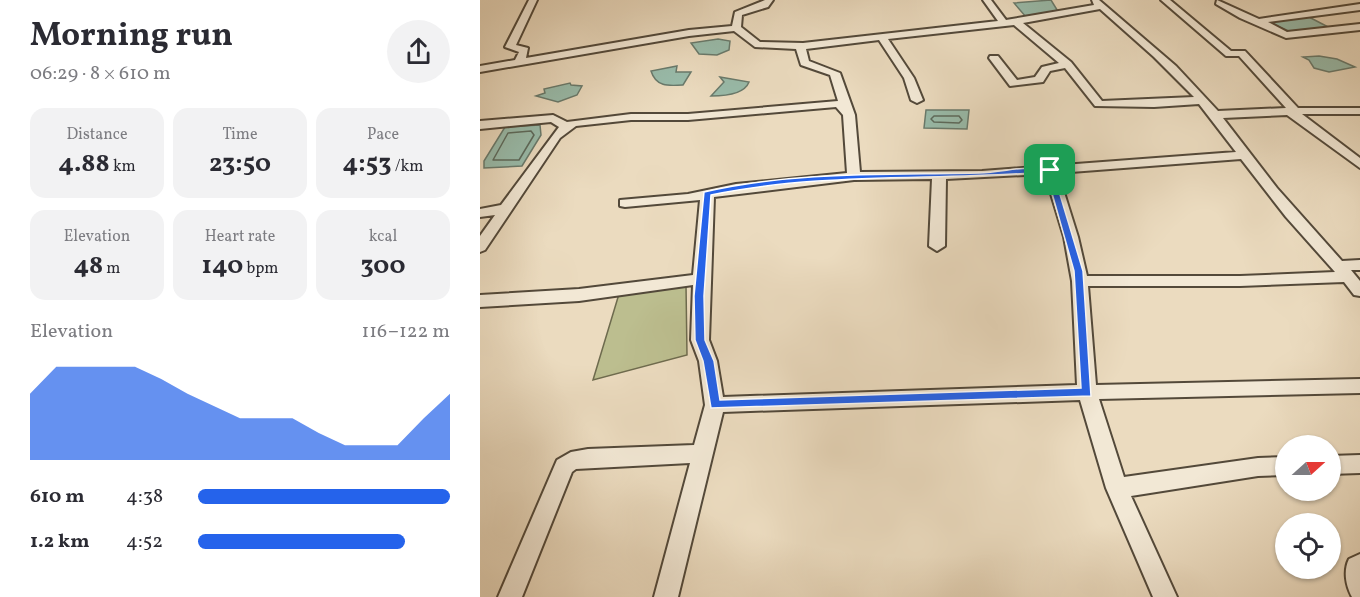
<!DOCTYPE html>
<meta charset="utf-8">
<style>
body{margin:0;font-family:Vollkorn,serif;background:#f2f2f3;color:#2b2b33;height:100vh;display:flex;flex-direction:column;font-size:22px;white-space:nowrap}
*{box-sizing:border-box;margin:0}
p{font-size:20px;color:#7c7c81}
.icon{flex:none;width:33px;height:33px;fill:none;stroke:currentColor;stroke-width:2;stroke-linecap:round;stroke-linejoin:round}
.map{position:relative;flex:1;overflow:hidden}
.sheet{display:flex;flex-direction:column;background:#fff;width:480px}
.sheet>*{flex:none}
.needle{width:39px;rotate:69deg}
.controls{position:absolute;left:795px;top:435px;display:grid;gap:12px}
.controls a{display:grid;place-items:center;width:66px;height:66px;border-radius:50%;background:#fff;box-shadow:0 2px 4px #0004;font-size:30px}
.pin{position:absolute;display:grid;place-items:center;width:51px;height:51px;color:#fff;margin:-26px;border-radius:12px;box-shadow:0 3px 9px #0006}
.round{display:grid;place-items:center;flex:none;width:63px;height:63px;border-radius:32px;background:#f2f2f3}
.overview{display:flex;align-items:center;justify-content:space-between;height:102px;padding:0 30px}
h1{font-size:33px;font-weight:700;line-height:45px}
.metrics{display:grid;grid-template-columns:repeat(3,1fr);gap:9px;height:102px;padding:6px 30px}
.metrics div{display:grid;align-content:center;border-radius:15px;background:#f2f2f3;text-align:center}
.metrics b{font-size:26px;font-weight:700}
.metrics small{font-size:16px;font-weight:400}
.metrics p{font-size:16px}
.chart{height:168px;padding:12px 30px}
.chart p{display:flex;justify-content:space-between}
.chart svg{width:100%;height:108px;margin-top:6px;fill:#2563eb;opacity:.7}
ul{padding:0 30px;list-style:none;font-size:20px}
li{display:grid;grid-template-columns:96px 72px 1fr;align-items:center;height:45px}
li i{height:15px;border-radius:8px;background:#2563eb}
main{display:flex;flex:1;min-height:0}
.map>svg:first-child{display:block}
.green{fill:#bcbe8f;stroke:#6e6b4e;stroke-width:1.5}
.water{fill:#99bcab;stroke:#697a6c;stroke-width:1.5}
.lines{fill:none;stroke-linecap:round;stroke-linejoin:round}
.shore{stroke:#5c6a5c;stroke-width:1.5}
.minor-casing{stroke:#53493a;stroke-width:4}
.minor{fill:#f2e8d5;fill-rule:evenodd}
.route{fill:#2563eb;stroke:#fff;stroke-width:1.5;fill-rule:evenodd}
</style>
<main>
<section class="sheet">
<div class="overview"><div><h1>Morning run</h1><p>06:29 · 8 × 610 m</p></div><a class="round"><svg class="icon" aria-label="share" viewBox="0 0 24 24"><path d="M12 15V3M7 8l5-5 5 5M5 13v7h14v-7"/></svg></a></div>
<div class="metrics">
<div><p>Distance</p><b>4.88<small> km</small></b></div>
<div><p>Time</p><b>23:50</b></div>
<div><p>Pace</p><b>4:53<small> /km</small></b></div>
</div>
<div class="metrics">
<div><p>Elevation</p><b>48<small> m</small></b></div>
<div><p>Heart rate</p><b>140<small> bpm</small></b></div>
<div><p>kcal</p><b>300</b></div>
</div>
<div class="chart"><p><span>Elevation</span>116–122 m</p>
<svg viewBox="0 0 160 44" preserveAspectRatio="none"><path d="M0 44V17L10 6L20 6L30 6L40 6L50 11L60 17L70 22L80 27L90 27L100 27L110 33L120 38L130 38L140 38L150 27L160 17V44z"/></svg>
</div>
<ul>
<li><b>610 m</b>4:38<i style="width:100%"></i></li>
<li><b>1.2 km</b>4:52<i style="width:82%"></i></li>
</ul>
</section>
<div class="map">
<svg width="880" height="597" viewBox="0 0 880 597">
<rect width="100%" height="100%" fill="#ebdbbf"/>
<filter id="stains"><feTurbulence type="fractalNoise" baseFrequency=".00333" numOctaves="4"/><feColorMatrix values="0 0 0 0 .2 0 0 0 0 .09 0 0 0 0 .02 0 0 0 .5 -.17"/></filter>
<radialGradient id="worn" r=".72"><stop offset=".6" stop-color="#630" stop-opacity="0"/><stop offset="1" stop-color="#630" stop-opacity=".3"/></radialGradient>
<!-- green -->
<path class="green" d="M206,285L207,355L113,380L139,294Z"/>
<!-- water -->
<path class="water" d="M571,0L579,13L546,17L534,3Z
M827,16L852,29L805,32L809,31L786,21Z
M238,39L250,41L249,50L237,55L219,54L211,43Z
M839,56L857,59L875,67L849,72L834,68L829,60L823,57Z
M197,66L196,72H211L203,85C188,86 176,87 171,71Z
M240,77L269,82C264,95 244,96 231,96L244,82Z
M90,83L91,85L102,86L97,95L78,102L56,96L65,93L64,89Z
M446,110H489L487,129L444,128Z
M60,125L61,135L42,166L4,168V161L25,127Z"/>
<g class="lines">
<!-- shore -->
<path class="shore" d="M454,116H479L482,120L479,123L454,122L451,119Z
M51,131L54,135L39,160H13L28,133Z"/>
<!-- minor casing -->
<g class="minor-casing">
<path id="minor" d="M49,0H57L36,45L48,48L46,58L209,30L252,26L255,12L285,0H293L288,7L262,15L261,27L280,42L323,43L518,21L503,0H511L526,20L614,5L612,0H619L696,66L738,111L806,108L759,56H746L681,0H690L751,51H765L818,108H880V114H822L880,158V168L807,115L743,118L797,188L862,261L880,260V270H871L880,281V296L874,295L864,282L760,286H608L616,385L880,379V393L619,399L644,477L778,458L806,457V475L778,476L651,496L697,597H673L626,488L600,400L243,412L198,597H174L210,463L96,469L92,472L42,597H18L77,460L91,452L108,449L214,445L225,405L219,361L211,340L213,285L99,301L0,307V295L99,289L213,275L220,200L145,207L140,206V200L208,194L256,184L367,173L363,115L356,107L208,120H151L96,126L80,138L5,250L0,252V236L15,215L0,217V209L21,205L79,127L71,122L0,129V121L73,115L87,122L151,114H208L358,101L350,75L321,65L316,49L275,47L254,31L209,36L0,72V66L35,60L39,52L25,47ZM620,9L674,57L714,97L622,101L591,62L543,23ZM534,25L579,63L562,67L555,77L537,80L518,56H510L509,58L530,86L563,82L570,71L585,68L615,106L674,107L719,104L756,152L502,171L380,172L375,115L360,73L329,61L326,49L399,40L424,78L431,100L437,103L443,100L434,78L408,39ZM761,159L806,217L855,272L760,276H607L598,237L578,173ZM565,174L584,237L592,281L597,385L243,397L237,361L229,340L234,197L374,180L452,179L449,246L457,251L465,246L466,179Z
M737,0L779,19L880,4V10L788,22L807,32L880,24V30L806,38L760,18L736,4Z
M880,455V473L850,474V456Z
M880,554V597H872C866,586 863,571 869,559Z"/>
</g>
<!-- minor -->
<use href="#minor" class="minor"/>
</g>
<!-- route -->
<path class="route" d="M572,168L603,271L611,396L231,408L223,361L215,340L214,296L224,192C314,171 407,175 499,173C523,172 549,165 572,168ZM566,172L594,271L601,388L240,400L234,361L225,340L224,296L231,195C341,172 455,181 566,172Z"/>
<rect width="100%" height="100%" filter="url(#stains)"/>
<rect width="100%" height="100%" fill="url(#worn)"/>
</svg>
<div class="controls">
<a><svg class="needle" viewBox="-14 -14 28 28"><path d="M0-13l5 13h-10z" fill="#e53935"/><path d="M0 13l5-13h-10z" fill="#7c7c81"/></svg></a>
<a><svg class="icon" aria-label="locate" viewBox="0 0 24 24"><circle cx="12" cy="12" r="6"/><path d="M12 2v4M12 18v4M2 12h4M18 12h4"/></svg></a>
</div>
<div class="pin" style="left:570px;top:170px;background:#1e9e55"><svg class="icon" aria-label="arrive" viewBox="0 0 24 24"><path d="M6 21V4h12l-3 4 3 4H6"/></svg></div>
</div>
</main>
